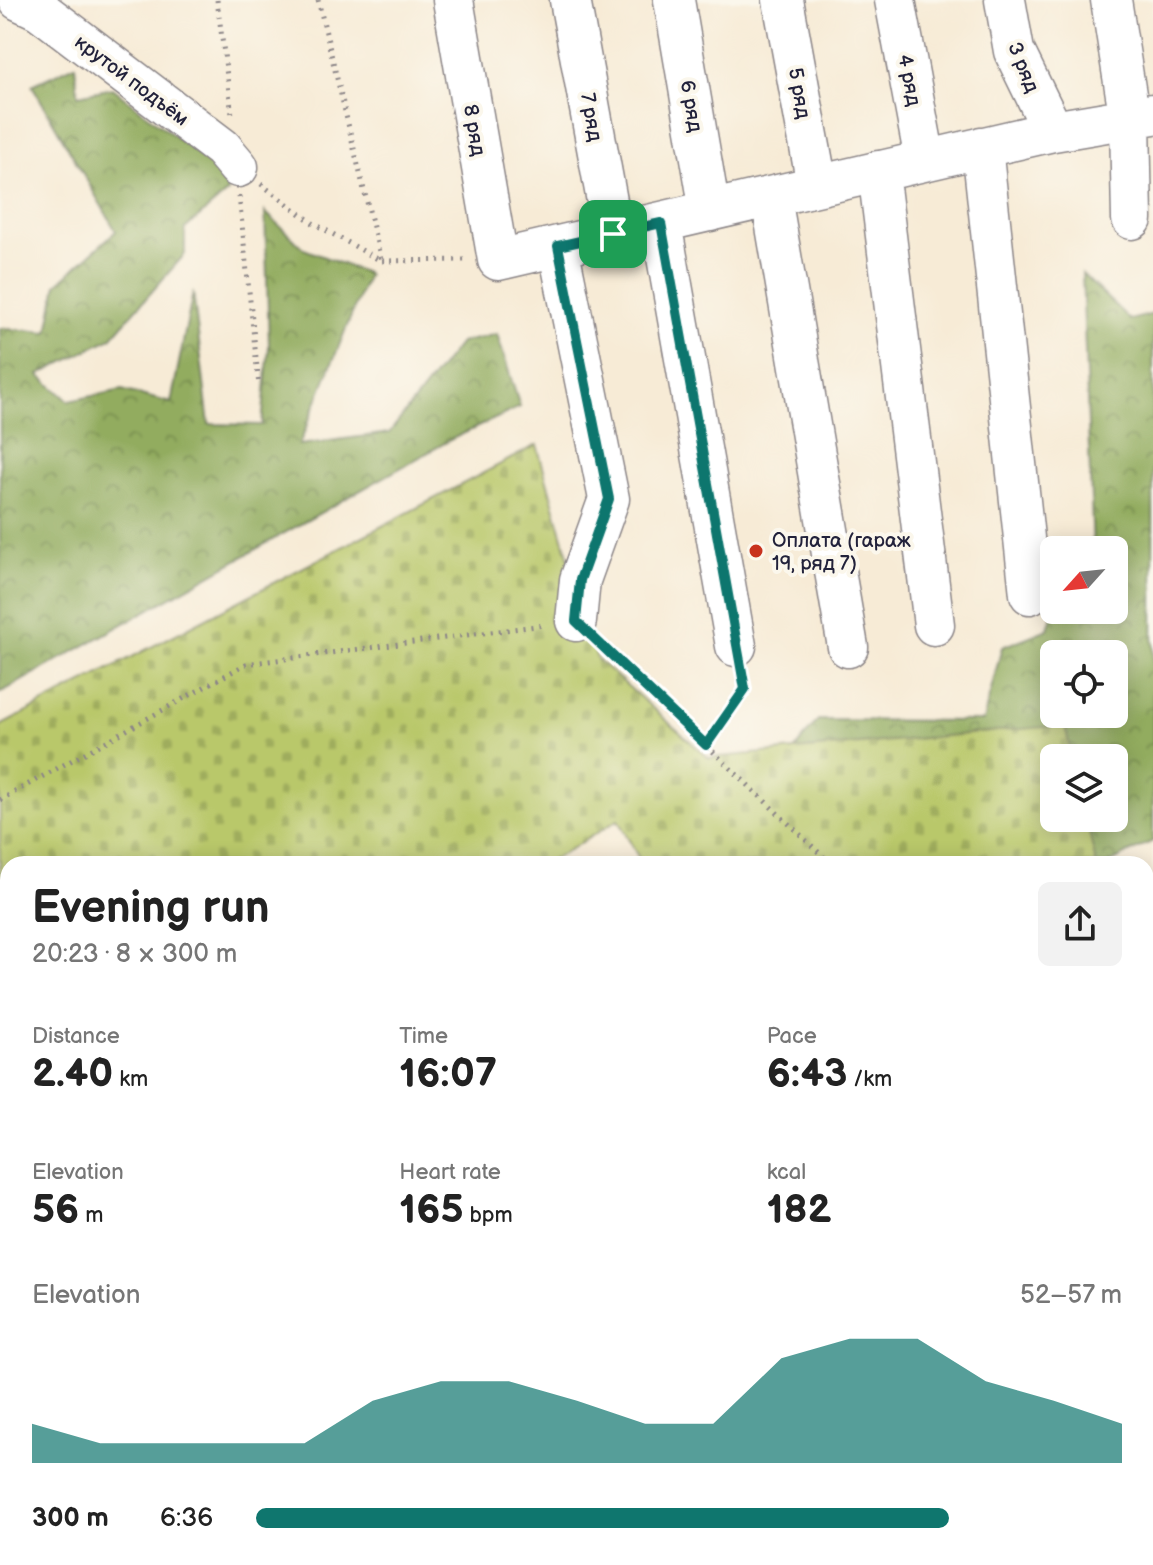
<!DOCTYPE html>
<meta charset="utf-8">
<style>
body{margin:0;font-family:"Balsamiq Sans",sans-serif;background:#f2f2f2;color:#222;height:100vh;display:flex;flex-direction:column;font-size:30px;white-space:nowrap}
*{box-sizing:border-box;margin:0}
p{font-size:26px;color:#767676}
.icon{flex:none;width:44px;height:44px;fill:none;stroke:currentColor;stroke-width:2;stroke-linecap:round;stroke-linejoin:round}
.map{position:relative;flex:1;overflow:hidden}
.details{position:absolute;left:0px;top:856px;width:1154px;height:710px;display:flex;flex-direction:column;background:#fff;border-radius:24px 24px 0 0;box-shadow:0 4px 20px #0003}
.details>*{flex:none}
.needle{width:52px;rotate:243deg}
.controls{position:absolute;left:1040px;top:536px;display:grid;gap:16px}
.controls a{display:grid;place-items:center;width:88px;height:88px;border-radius:12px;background:#fff;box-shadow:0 4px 20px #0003;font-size:40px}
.pin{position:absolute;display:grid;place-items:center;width:68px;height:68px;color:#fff;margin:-34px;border-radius:16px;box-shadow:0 4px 12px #0006}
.round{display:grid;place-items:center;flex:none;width:84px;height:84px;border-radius:12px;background:#f2f2f2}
.summary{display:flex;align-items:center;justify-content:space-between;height:136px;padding:0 32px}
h1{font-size:44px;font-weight:600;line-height:60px}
.stats{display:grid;grid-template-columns:repeat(3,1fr);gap:12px;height:136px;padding:8px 32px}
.stats div{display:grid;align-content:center}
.stats b{font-size:40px;font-weight:600}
.stats small{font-size:22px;font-weight:400}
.stats p{font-size:22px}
.chart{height:224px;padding:16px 32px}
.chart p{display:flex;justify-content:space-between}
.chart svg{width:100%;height:144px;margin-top:8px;fill:#0f766e;opacity:.7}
ul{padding:0 32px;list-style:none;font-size:26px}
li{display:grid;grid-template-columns:128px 96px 1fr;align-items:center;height:60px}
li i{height:20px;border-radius:10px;background:#0f766e}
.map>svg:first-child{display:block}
.forest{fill:url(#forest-crowns);stroke:#5a674c;stroke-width:2;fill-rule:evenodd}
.cemetery{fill:url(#cemetery-stones);stroke:#6e7552;stroke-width:2}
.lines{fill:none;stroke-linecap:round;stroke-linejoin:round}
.minor-casing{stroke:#8c8688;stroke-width:43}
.path{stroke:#8c8688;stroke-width:5;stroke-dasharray:2 6;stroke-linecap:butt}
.minor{stroke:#fff;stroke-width:40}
.route-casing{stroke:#fff;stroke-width:16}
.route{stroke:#0f766e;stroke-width:10}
.poi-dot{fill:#c8321e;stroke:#fbf7ec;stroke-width:3}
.labels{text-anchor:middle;stroke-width:8;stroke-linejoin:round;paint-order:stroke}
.street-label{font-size:20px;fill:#22223b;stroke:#fbf7ec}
.poi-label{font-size:20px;fill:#22223b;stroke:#fbf7ec;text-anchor:start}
</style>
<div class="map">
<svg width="1153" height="1565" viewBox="0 0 1153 1565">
<defs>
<pattern id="forest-crowns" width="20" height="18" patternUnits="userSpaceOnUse" patternTransform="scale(2)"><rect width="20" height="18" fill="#92ac5e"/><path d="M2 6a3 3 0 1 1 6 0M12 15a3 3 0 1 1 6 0" fill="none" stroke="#778c4f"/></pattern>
<pattern id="cemetery-stones" width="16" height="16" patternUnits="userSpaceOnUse" patternTransform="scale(2)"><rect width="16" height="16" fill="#b9c86a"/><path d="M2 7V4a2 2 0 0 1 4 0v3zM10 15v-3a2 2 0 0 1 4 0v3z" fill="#9fac5d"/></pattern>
</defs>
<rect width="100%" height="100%" fill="#fbf7ec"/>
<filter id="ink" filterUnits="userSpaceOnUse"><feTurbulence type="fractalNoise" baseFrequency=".0125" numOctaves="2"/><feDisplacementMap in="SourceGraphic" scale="16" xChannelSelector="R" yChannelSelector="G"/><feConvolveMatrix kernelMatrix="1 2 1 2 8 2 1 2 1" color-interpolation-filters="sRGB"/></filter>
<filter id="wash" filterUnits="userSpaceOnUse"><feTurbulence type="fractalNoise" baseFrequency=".006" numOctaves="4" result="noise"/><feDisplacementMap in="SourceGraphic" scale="32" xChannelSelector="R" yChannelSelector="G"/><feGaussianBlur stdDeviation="1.8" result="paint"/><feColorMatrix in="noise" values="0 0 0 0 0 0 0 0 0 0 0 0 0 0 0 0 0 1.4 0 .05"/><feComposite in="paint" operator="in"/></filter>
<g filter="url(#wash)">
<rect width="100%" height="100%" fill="#f7ebd6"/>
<!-- forest -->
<path class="forest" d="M75,65L78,95L113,88L219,171L228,192L185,229V254L111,338L39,375L69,401L122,390L171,403L193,292L209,424L262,425L269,346L265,212L304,249L368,274L299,445L389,433L460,343L497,334L520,407L452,439L0,693V328L48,332L57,284L116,231L32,85Z
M1082,274L1130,320L1153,314V841L1108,864H860L771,780L818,720L983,721L1002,647L1048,629L1054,608L1114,610V550H1093ZM1054,654H1114V714H1054ZM1054,758H1114V818H1054Z
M8,1232V1558H966V1565H0V1241Z"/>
<!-- cemetery -->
<path class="cemetery" d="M537,445L597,659L709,758L1065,725L1072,758H1054V818H1086L1096,864H642L618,820L546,864H8V1192L0,1196V726Z
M1146,1096L1153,1129V1565H977V1558H1146Z"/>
</g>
<g filter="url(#ink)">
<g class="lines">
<!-- minor casing -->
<g class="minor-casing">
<path id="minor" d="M19,0L40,10L222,148L238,167
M453,0L498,260L1053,131L1153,114
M570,0L613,234
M674,0L710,211
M783,0L817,185
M895,0L925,160
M1005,0L1014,51L1053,131
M1111,0L1130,120L1132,219
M982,147L1030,594
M878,171L934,625
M771,197L848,647
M661,223L736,646
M558,246L609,499L580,580L576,621"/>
</g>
<!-- path -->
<path class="path" d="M217,0L232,115
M318,0L381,260
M261,184L313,223L381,261L465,260
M239,196L259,386
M597,641L831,864
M706,745L745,689L742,674
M0,800L246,664L544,625
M0,901L6,909L8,921
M1146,1050L1153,1045
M0,1109L8,1090"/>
<!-- minor -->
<use href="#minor" class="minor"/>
</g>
</g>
<g class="lines" filter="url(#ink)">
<!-- route casing -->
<g class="route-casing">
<path id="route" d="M661,223L745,689L706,745L576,621L580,580L609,499L558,246Z"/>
</g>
<!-- route -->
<use href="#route" class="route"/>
</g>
<!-- markers -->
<circle class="poi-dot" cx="756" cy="551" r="8"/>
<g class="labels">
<!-- street labels -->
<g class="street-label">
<text transform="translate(1024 67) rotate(68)" y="7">3 ряд</text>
<text transform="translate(132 80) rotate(37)" y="7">крутой подъём</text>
<text transform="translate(910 80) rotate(79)" y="7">4 ряд</text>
<text transform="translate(800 93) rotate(80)" y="7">5 ряд</text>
<text transform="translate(692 106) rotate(80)" y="7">6 ряд</text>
<text transform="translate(592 117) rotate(80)" y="7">7 ряд</text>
<text transform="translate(475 130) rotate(80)" y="7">8 ряд</text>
</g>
<!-- poi labels -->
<g class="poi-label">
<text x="772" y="547">Оплата (гараж<tspan x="772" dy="23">19, ряд 7)</tspan></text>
</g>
</g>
</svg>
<div class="controls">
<a><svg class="needle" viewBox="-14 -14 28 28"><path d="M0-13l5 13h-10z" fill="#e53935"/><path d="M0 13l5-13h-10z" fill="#767676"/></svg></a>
<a><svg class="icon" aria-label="locate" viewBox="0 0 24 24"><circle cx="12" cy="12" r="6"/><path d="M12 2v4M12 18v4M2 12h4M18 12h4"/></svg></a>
<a><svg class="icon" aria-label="layers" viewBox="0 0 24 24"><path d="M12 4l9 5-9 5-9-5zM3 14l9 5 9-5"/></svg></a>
</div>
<div class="pin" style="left:613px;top:234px;background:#1e9e55"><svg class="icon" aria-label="arrive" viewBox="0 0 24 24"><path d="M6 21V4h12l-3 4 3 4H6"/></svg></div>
<section class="details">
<div class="summary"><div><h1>Evening run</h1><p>20:23 · 8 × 300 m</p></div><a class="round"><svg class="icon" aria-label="share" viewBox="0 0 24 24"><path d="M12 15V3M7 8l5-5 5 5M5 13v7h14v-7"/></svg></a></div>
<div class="stats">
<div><p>Distance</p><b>2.40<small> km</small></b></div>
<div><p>Time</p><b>16:07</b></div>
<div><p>Pace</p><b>6:43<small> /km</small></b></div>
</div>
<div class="stats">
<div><p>Elevation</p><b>56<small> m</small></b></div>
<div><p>Heart rate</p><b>165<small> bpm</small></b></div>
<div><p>kcal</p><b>182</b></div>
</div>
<div class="chart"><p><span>Elevation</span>52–57 m</p>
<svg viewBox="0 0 160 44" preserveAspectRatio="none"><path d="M0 44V32L10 38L20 38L30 38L40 38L50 25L60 19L70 19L80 25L90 32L100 32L110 12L120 6L130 6L140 19L150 25L160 32V44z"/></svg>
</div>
<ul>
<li><b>300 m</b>6:36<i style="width:80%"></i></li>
</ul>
</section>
</div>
